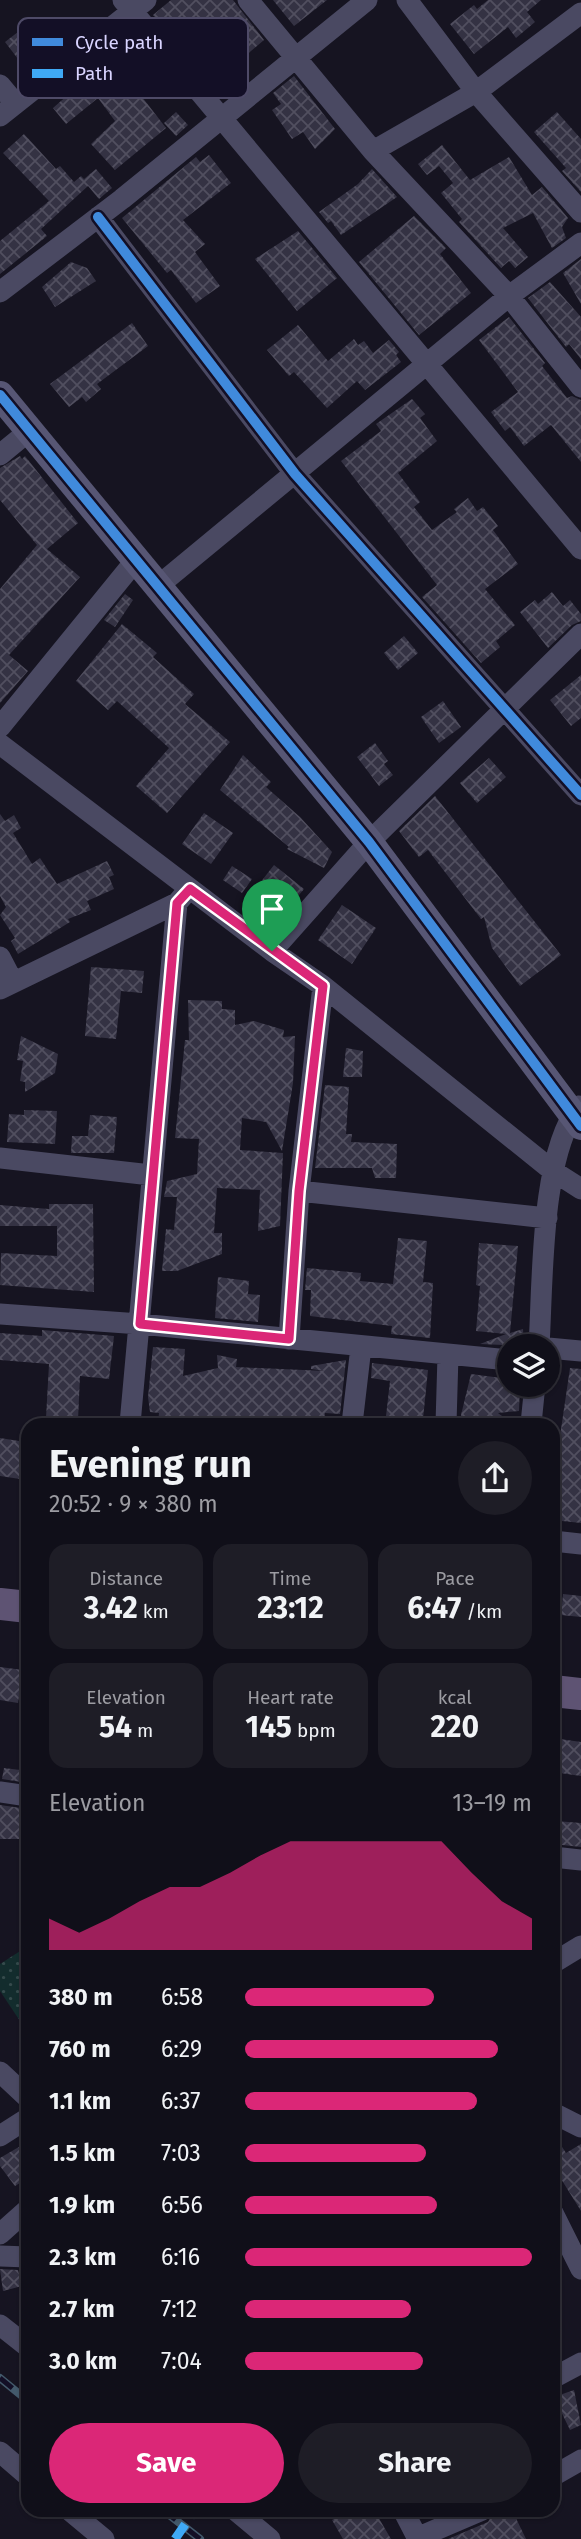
<!DOCTYPE html>
<meta charset="utf-8">
<style>
body{margin:0;font-family:"Fira Sans",sans-serif;background:#1e1d26;color:#f1f3f6;height:100vh;display:flex;flex-direction:column;font-size:26px;white-space:nowrap}
*{box-sizing:border-box;margin:0}
p{font-size:23px;color:#9c9ca2}
.icon{flex:none;width:38px;height:38px;fill:none;stroke:currentColor;stroke-width:2;stroke-linecap:round;stroke-linejoin:round}
.map{position:relative;flex:1;overflow:hidden}
.sheet{position:absolute;left:21px;top:1418px;width:539px;height:1099px;display:flex;flex-direction:column;background:#100f19;border-radius:21px;box-shadow:0 2px 5px #0004,0 0 0 2px #302f38}
.sheet>*{flex:none}
.buttons{position:absolute;left:497px;top:1334px;display:grid;gap:14px}
.buttons a{display:grid;place-items:center;width:63px;height:63px;border-radius:50%;background:#100f19;box-shadow:0 2px 5px #0004,0 0 0 2px #302f38;font-size:35px}
.pin{position:absolute;display:grid;place-items:center;width:60px;height:60px;color:#fff;margin:-72px -30px;border-radius:50% 50% 50% 0;rotate:-45deg;box-shadow:0 0 7px #0007}
.pin .icon{rotate:45deg}
.round{display:grid;place-items:center;flex:none;width:74px;height:74px;border-radius:37px;background:#1e1d26}
.summary{display:flex;align-items:center;justify-content:space-between;height:119px;padding:0 28px}
h1{font-size:38px;font-weight:700;line-height:52px}
.metrics{display:grid;grid-template-columns:repeat(3,1fr);gap:10px;height:119px;padding:7px 28px}
.metrics div{display:grid;align-content:center;border-radius:18px;background:#1e1d26;text-align:center}
.metrics b{font-size:30px;font-weight:700}
.metrics small{font-size:19px;font-weight:400}
.metrics p{font-size:19px}
.chart{height:196px;padding:14px 28px}
.chart p{display:flex;justify-content:space-between}
.chart svg{width:100%;height:126px;margin-top:7px;fill:#db2777;opacity:.7}
.button{display:flex;gap:14px;margin-top:auto;padding:14px 28px}
.button a{flex:1;height:80px;border-radius:42px;background:#db2777;color:#fff;font-size:28px;font-weight:700;line-height:80px;text-align:center}
.button a+a{background:#1e1d26;color:#f1f3f6}
ul{padding:0 28px;list-style:none;font-size:23px}
li{display:grid;grid-template-columns:112px 84px 1fr;align-items:center;height:52px}
li i{height:18px;border-radius:9px;background:#db2777}
.map>svg:first-child{display:block}
.grass{fill:url(#grass-dots)}
.building{fill:url(#building-cross-hatch)}
.lines{fill:none;stroke-linecap:round;stroke-linejoin:round}
.street{stroke:#4a4962;stroke-width:21}
.secondary{stroke:#575674;stroke-width:28}
.primary{stroke:#5e5373;stroke-width:32}
.rail-casing{stroke:#43596b;stroke-width:8}
.rail{stroke:#130f26;stroke-width:5;stroke-dasharray:16;stroke-linecap:butt}
.quiet{stroke:#3fa9f5;stroke-width:9;stroke-dasharray:18 9;stroke-linecap:butt}
.cycleway-casing{stroke:#130f26;stroke-width:15}
.cycleway{stroke:#408adc;stroke-width:10}
.route-casing{stroke:#fff;stroke-width:14}
.route{stroke:#db2777;stroke-width:9}
.key{fill:#130f26;stroke:#4e4a67;stroke-width:2}
.key-label{font-size:19px;fill:#d9d4ff}
</style>
<div class="map">
<svg width="581" height="2539" viewBox="0 0 581 2539">
<defs>
<pattern id="grass-dots" width="8" height="8" patternUnits="userSpaceOnUse" patternTransform="scale(1.75)"><rect width="8" height="8" fill="#132c2d"/><path d="M2 2h.1M6 6h.1" fill="none" stroke="#354a4c" stroke-width="1.8" stroke-linecap="round"/></pattern>
<pattern id="building-cross-hatch" width="8" height="8" patternUnits="userSpaceOnUse" patternTransform="scale(1.75)"><rect width="8" height="8" fill="#343243"/><path d="M0 0l8 8M0 8l8-8" fill="none" stroke="#514f5f"/></pattern>
</defs>
<rect width="100%" height="100%" fill="#161421"/>
<!-- grass -->
<path class="grass" d="M28,1946V2024L24,2027L0,1991V1964Z"/>
<!-- building -->
<path class="building" d="M171,0H233L264,40L211,85L153,15Z
M273,0H327L294,26Z
M488,0H541L527,12L535,22L516,38L508,27L474,54L450,24L474,5L477,9Z
M27,25L47,50L25,68L5,42Z
M110,58L121,70L130,62L149,84L139,93L166,128L115,170L91,144L115,121L98,98L66,124L53,108Z
M294,76L335,129L315,149L303,132L292,139L272,110L281,104L273,93Z
M176,112L188,125L176,136L164,123Z
M557,112L581,139V192L562,171L566,168L534,132Z
M24,134L56,169L60,166L74,182L81,176L84,179L96,169L112,188L99,199L88,186L41,229L47,236L0,274V241L49,201L3,153Z
M442,145L470,180L509,157L532,195L542,187L568,218L562,227L566,238L552,248L533,213L503,228L528,257L515,268L509,261L501,268L459,222L462,219L441,193L453,183L439,166L427,175L418,164Z
M209,155L231,183L183,220L205,244L195,252L220,286L196,303L171,270L167,273L122,218L196,157L200,162Z
M372,169L397,197L341,235L331,221L328,223L319,212L358,184Z
M414,216L446,248L440,254L471,293L419,335L359,262Z
M298,231L337,278L297,311L255,259Z
M581,259V304L563,273Z
M71,262L87,268L96,281L55,307L42,287Z
M550,282L581,317V359L569,344L566,347L528,298Z
M509,317L545,363L542,366L567,398L572,396L581,400V462L551,425L524,446L510,427L505,431L491,412L518,392L479,340Z
M132,323L148,346L97,384L101,389L86,402L82,397L69,407L50,384Z
M298,325L328,361L354,339L358,345L364,341L373,353L389,340L399,352L396,355L401,362L365,390L357,381L327,408L294,372L289,376L267,350Z
M412,399L425,414L420,418L437,441L398,473L420,502L414,507L432,530L457,512L454,509L468,498L477,511L483,507L498,526L493,530L518,564L485,589L515,625L496,641L500,647L481,663L422,597L437,585L341,461L381,431L376,424Z
M20,456L22,459L25,456L78,523L47,549L80,577L9,655L28,671L0,703V589L37,545L0,500V468Z
M552,592L563,606L570,600L581,614V621L572,625L548,648L520,612L535,600L538,604Z
M125,594L133,600L115,627L104,620Z
M122,624L157,653L153,657L194,694L185,704L230,742L167,813L136,786L169,748L117,701L108,710L76,681Z
M404,636L418,653L398,670L384,653Z
M581,675V718L571,726L550,700Z
M443,701L461,727L439,743L421,717Z
M375,743L388,761L384,764L393,775L379,786L357,757Z
M243,755L271,782L266,787L300,817L332,852L324,868L287,849L289,847L220,790Z
M489,758L506,777L477,803L460,783Z
M435,796L561,955L520,986L492,948L484,917L481,919L428,850L419,857L399,831Z
M204,813L233,833L211,864L182,844Z
M0,814L5,821L14,815L21,828L13,833L32,864L40,858L57,884L107,861L114,875L109,877L114,889L87,901L91,910L68,919L70,922L18,954L11,941L15,938L0,915L6,907L0,896Z
M274,865L304,889L285,912L256,888Z
M232,866L252,879L242,893L223,880Z
M342,905L376,928L352,964L318,940Z
M91,967L144,971L142,993L121,991L116,1039L85,1036Z
M188,1000L222,1001V1009L235,1010V1025L254,1021L284,1030L283,1037L295,1036L293,1083L282,1151L266,1122L242,1118L240,1150L283,1153L280,1226L258,1231L260,1190L217,1188L214,1233H222V1254L177,1271H162L166,1229L174,1230L177,1197H164L167,1181L197,1174L199,1139L175,1138L185,1040H189Z
M21,1036L58,1054L55,1073L25,1092V1082L20,1081L23,1061L17,1060Z
M346,1048L363,1051L362,1077H343Z
M325,1085L349,1087L346,1134H352L351,1142L397,1144L396,1178H375L372,1168H315Z
M24,1110L57,1111L55,1144L7,1142L9,1114L24,1115Z
M90,1115L117,1117L114,1153H71L72,1136H88Z
M49,1204H93L94,1292L0,1285L1,1253L57,1256V1226H0V1205L49,1209Z
M398,1238L427,1241L423,1282L433,1283L430,1338L391,1334L392,1326L310,1316L311,1290H305L307,1268L361,1273L360,1281L393,1284Z
M479,1243L518,1246L510,1333L523,1329L524,1346L480,1344L506,1334L476,1331L480,1286L476,1285Z
M218,1277L249,1281L248,1294L260,1295L258,1322L215,1318Z
M42,1330L114,1336L109,1379L80,1376L78,1420L46,1418L49,1364L0,1360V1333L42,1336Z
M153,1347L185,1349L183,1376L218,1368L217,1355L237,1359L236,1367L325,1371L311,1369V1366L346,1360L340,1414L325,1413L324,1424H158L159,1413L150,1412L148,1397Z
M372,1363L428,1370L423,1419L386,1416L390,1381L371,1378Z
M570,1368L581,1369V1523L553,1520L555,1470Z
M471,1374L509,1379V1384H520L519,1411L498,1413L512,1424H463L461,1415Z
M0,1438L25,1442L20,1479L0,1476Z
M563,1594L581,1596V1617L561,1615Z
M0,1667L23,1670L18,1703L0,1700Z
M553,1738L581,1742V1776L553,1772Z
M4,1768L28,1771V1783L2,1779Z
M0,1805L28,1809V1839H0Z
M556,1821L581,1823V1847L553,1844Z
M553,2133L566,2153L581,2144V2211L553,2166Z
M24,2144L28,2153V2178L15,2186L0,2166V2158Z
M0,2269L18,2270L22,2286L3,2291Z
M574,2390L581,2425L570,2430L554,2397Z
M349,2510H374L391,2539H343L332,2520Z
M495,2510H512L526,2539H448L488,2522Z"/>
<g class="lines">
<!-- street -->
<path class="street" d="M123,0L581,549
M248,0L373,151L509,296L581,387
M407,0L476,92L581,212
M0,85L15,103
M0,116L146,0
M373,151L476,92L581,13
M98,217L295,474L581,795
M0,292L122,199L367,0
M0,455L29,431
M158,586L509,296L581,243
M0,727L136,560
M0,744L272,951L323,986L553,1171L581,1189
M272,951L369,842L581,634
M0,957L13,982
M0,989L177,903L183,896
M0,1158L151,1175
M299,1191L547,1218
M0,1314L140,1324L509,1360
M289,1339L299,1191L323,986
M539,1346C543,1282 540,1156 579,1106
M548,1348L581,1351
M130,1424L177,903
M352,1424L361,1347
M446,1424L448,1355
M531,1424L535,1384
M553,1541L581,1544
M0,1792L28,1796
M553,1857L581,1860
M553,1963L581,1946
M0,2072L28,2098
M553,2113L581,2127
M0,2136L28,2118
M553,2213L581,2269
M0,2234L28,2209
M0,2256L28,2257
M0,2325L28,2347
M553,2378L581,2363
M0,2452L28,2476
M553,2476L581,2460
M69,2510L104,2539
M235,2510L270,2539
M403,2510L418,2539
M417,2538L482,2510"/>
<!-- secondary -->
<path class="secondary" d="M0,395L369,842L581,1126"/>
<!-- primary -->
<path class="primary" d="M0,1604L28,1607
M553,1691L581,1694"/>
<!-- rail casing -->
<g class="rail-casing">
<path id="rail" d="M0,2378L28,2401
M163,2510L200,2539"/>
</g>
<!-- rail -->
<use href="#rail" class="rail"/>
<!-- quiet -->
<path class="quiet" d="M175,2539L195,2510"/>
<!-- cycleway casing -->
<g class="cycleway-casing">
<path id="cycleway" d="M98,217L295,474L581,795
M0,395L369,842L581,1126"/>
</g>
<!-- cycleway -->
<use href="#cycleway" class="cycleway"/>
</g>
<g class="lines">
<!-- route casing -->
<g class="route-casing">
<path id="route" d="M190,889L323,986L299,1191L289,1339L140,1324L177,903Z"/>
</g>
<!-- route -->
<use href="#route" class="route"/>
</g>
<!-- legend -->
<rect x="18" y="18" width="230" height="80" rx="10" class="key"/>
<rect x="32" y="38" width="31" height="8" fill="#408adc"/>
<rect x="32" y="69" width="31" height="9" fill="#3fa9f5"/>
<g class="key-label">
<text x="75" y="49">Cycle path</text>
<text x="75" y="80">Path</text>
</g>
</svg>
<div class="buttons">
<a><svg class="icon" aria-label="layers" viewBox="0 0 24 24"><path d="M12 4l9 5-9 5-9-5zM3 14l9 5 9-5"/></svg></a>
</div>
<div class="pin" style="left:272px;top:951px;background:#1e9e55"><svg class="icon" aria-label="arrive" viewBox="0 0 24 24"><path d="M6 21V4h12l-3 4 3 4H6"/></svg></div>
<section class="sheet">
<div class="summary"><div><h1>Evening run</h1><p>20:52 · 9 × 380 m</p></div><a class="round"><svg class="icon" aria-label="share" viewBox="0 0 24 24"><path d="M12 15V3M7 8l5-5 5 5M5 13v7h14v-7"/></svg></a></div>
<div class="metrics">
<div><p>Distance</p><b>3.42<small> km</small></b></div>
<div><p>Time</p><b>23:12</b></div>
<div><p>Pace</p><b>6:47<small> /km</small></b></div>
</div>
<div class="metrics">
<div><p>Elevation</p><b>54<small> m</small></b></div>
<div><p>Heart rate</p><b>145<small> bpm</small></b></div>
<div><p>kcal</p><b>220</b></div>
</div>
<div class="chart"><p><span>Elevation</span>13–19 m</p>
<svg viewBox="0 0 160 44" preserveAspectRatio="none"><path d="M0 44V33L10 38L20 33L30 27L40 22L50 22L60 17L70 11L80 6L90 6L100 6L110 6L120 6L130 6L140 17L150 27L160 33V44z"/></svg>
</div>
<ul>
<li><b>380 m</b>6:58<i style="width:66%"></i></li>
<li><b>760 m</b>6:29<i style="width:88%"></i></li>
<li><b>1.1 km</b>6:37<i style="width:81%"></i></li>
<li><b>1.5 km</b>7:03<i style="width:63%"></i></li>
<li><b>1.9 km</b>6:56<i style="width:67%"></i></li>
<li><b>2.3 km</b>6:16<i style="width:100%"></i></li>
<li><b>2.7 km</b>7:12<i style="width:58%"></i></li>
<li><b>3.0 km</b>7:04<i style="width:62%"></i></li>
</ul>
<div class="button"><a>Save</a><a>Share</a></div>
</section>
</div>
